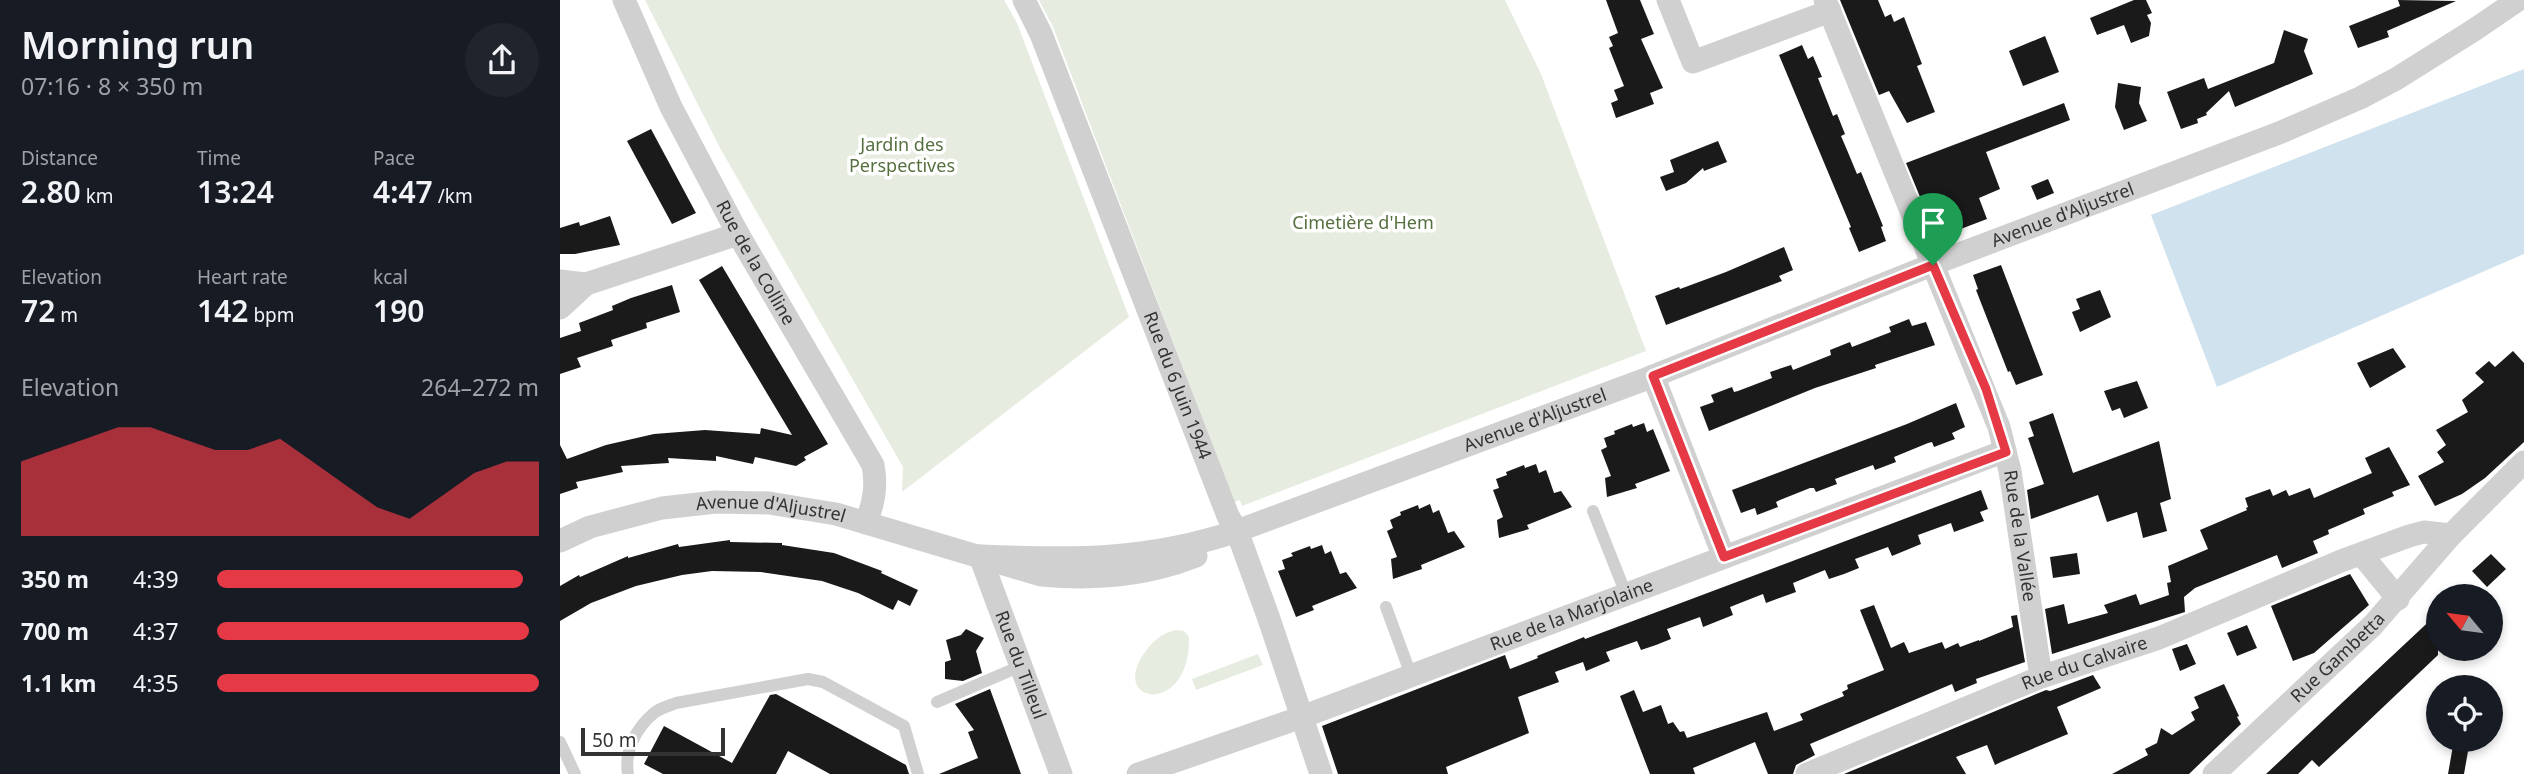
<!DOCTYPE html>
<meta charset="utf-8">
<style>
body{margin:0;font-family:"Noto Sans",sans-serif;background:#20242c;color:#f1f3f6;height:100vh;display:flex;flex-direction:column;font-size:26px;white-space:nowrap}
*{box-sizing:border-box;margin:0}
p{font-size:23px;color:#9ea1a6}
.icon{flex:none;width:38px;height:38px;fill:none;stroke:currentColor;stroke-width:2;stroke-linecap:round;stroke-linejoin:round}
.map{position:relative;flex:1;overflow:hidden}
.drawer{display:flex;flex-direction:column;background:#171b24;width:560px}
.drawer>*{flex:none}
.needle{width:46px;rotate:299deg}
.fabs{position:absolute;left:1866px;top:584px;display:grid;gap:14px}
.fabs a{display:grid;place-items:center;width:77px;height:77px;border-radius:50%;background:#171b24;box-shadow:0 4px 10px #0003;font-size:35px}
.scale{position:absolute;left:21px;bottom:18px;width:144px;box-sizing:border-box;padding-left:7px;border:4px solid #333;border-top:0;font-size:19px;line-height:24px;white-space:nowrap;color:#333;-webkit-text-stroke:5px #fff;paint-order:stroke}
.pin{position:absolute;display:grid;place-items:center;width:60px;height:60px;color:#fff;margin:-72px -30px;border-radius:50% 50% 50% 0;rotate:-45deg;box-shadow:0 0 7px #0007}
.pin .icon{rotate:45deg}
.round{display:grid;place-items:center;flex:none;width:74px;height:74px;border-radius:37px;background:#20242c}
.headline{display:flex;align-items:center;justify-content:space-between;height:119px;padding:0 21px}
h1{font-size:38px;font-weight:600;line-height:52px}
.figures{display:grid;grid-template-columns:repeat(3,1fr);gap:10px;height:119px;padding:7px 21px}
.figures div{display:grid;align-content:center}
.figures b{font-size:30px;font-weight:600}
.figures small{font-size:19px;font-weight:400}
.figures p{font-size:19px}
.chart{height:196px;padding:14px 21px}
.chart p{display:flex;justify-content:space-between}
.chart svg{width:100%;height:126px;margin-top:7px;fill:#e63946;opacity:.7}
ul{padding:0 21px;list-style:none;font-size:23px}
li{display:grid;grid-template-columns:112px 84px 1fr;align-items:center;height:52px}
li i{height:18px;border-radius:9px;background:#e63946}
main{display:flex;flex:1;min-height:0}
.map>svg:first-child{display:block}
.green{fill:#e6ecdf}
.water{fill:#cfe2ee}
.building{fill:#1a1a1a}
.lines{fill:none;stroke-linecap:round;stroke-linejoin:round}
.lane{stroke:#d0d0d0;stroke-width:12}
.street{stroke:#d0d0d0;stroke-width:23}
.route-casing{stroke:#fff;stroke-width:14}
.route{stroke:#e63946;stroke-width:9}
.labels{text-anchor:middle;stroke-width:7;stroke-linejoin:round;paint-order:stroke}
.park-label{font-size:18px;fill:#56703f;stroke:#fff}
.street-label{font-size:18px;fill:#333;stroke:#fff}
</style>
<main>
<section class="drawer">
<div class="headline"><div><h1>Morning run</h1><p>07:16 · 8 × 350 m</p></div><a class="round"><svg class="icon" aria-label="share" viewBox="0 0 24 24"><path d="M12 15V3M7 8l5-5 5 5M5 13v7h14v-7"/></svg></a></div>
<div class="figures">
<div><p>Distance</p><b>2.80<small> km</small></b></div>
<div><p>Time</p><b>13:24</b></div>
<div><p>Pace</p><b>4:47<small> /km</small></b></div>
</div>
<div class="figures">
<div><p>Elevation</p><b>72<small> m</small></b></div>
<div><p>Heart rate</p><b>142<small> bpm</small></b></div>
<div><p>kcal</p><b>190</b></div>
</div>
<div class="chart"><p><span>Elevation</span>264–272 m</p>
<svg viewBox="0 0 160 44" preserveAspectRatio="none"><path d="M0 44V18L10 14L20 10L30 6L40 6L50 10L60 14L70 14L80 10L90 18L100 26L110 34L120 38L130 30L140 22L150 18L160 18V44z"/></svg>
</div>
<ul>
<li><b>350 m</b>4:39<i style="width:95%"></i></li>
<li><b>700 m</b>4:37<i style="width:97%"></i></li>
<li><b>1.1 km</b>4:35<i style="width:100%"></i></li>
</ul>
</section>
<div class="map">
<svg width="1964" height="774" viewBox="0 0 1964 774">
<rect width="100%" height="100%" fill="#fff"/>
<!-- green -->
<path class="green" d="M85,0H444L457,23L569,317L342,492L343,467L160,148Z
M479,0H945L981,74L1086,351L682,506L680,500L674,502L493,27Z
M615,630L624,631L629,637C631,717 547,705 585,652C593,641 601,634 615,630Z
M698,654L703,665L636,690L632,679Z"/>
<!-- water -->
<path class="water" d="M1964,69V254L1657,387L1591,215Z"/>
<!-- building -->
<path class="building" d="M1046,0H1080L1094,34L1081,39L1103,88L1090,93L1094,104L1056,118L1051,103L1058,100L1054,90L1064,86L1049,48L1053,46L1049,37L1058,33Z
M1280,0H1318L1325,17L1331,14L1334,22L1344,17L1362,64L1357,66L1375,112L1347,123L1329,91L1319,95Z
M1574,0H1586L1592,13L1587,15L1591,23L1589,36L1571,43L1564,25L1537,35L1530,18Z
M1838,0L1896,1L1827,31L1829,37L1798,48L1789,26L1840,6Z
M1724,30L1748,39L1744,51L1753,74L1675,107L1669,91L1646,113L1647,115L1637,119L1638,123L1621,129L1607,92L1644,78L1648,89L1714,63Z
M1485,36L1499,72L1463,86L1449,51Z
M1242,45L1248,59L1253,56L1262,77L1258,78L1273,116L1277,114L1285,134L1281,136L1287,150L1297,174L1301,172L1323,226L1321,227L1326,241L1299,252L1289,228L1291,227L1219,55Z
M1558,83L1581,87L1579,103L1587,121L1564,130L1555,107Z
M1504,103L1510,120L1426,152L1440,189L1419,198L1427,219L1377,238L1346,163Z
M91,129L136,213L112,224L67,141Z
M1158,141L1167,162L1144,171L1143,168L1126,183L1106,191L1100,177L1114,172L1110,160Z
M1488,179L1494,193L1477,200L1471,186Z
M50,216L60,245L15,254H0V228L19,222L20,226Z
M1224,247L1233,270L1219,276L1222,281L1106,325L1095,296L1119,287L1120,289L1166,272Z
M1441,265L1483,375L1456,385L1450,371L1448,372L1416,290L1418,289L1413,275Z
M162,266L268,444L244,457L246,460L236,466L195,457L193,464L156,456V461L108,458L109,463L61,466L63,472L16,482L18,488L0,494V445L7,459L46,445L94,434L145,430L200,434L201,428L232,435L139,280Z
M112,285L120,312L86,323L87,328L51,340L53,346L17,358L21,367L0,374V338L21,331L19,323L53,310L52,306L71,298Z
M1540,290L1551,317L1520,332L1512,312L1520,309L1516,299Z
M1349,319L1352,326L1366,322L1375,345L1315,365L1316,368L1255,388L1149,431L1140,407L1154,402L1151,395L1172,387L1174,392L1178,391L1212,378L1210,372L1231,365L1233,370L1271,355L1270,350L1290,342L1292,347L1331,332L1329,327Z
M1833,348L1846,367L1810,388L1797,363Z
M1953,351L1964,363V442L1925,478L1902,494L1875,506L1858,476L1884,462L1877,452L1886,445L1876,430L1908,412L1902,400L1924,382L1915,373L1929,361L1935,367Z
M1577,381L1588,408L1564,418L1560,408L1552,411L1544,391Z
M1396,403L1405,427L1392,433L1395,439L1374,447L1372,442L1368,443L1334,457L1336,462L1315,470L1313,465L1275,479L1277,484L1256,492L1254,488H1250L1220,500L1216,502L1218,507L1197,515L1195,508L1181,513L1172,490L1347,424Z
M1493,413L1513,473L1599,441L1611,499L1600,503L1607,531L1583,538L1577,512L1547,522L1538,495L1471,519L1467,490L1484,484L1468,438L1474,436L1469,422Z
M1084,423L1087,432L1093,429L1110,471L1075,484L1077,488L1047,497L1045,478L1051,476L1041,450L1047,447L1044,438L1055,434L1054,431L1072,424L1073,427Z
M1829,447L1850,485L1832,492L1834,496L1803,509L1805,514L1768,530L1769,534L1753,541L1758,553L1722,568L1717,555L1635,588L1624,597L1625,612L1492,654L1485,609L1504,604L1508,624L1548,613L1544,605L1576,594L1580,605L1609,595L1607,583L1611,582L1608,566L1648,549L1640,530L1687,510L1686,508L1688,507L1685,498L1710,489L1713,496L1726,490L1729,496L1750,488L1754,498L1812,473L1805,458Z
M976,464L979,473L986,470L994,493L1001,491L1012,507L967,525L969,529L939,538L937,520L943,517L933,490L939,488L936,479L947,475L946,472L964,465L965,468Z
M1421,490L1428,509L1420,512L1424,521L1394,532L1391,523L1358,535L1361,544L1332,556L1328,547L1295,559L1299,568L1284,574L1269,579L1265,570L1233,583L1236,592L1206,603L1203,594L1170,607L1173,615L1143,627L1140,617L1107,629L1111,639L1096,645L1081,650L1077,641L1046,652L1050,661L1026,671L1023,662L995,672L999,682L958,697L969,733L886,767L888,774H778L762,726L945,655L950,669L978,658L977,656L1024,637L1025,639Z
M870,504L873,513L879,510L888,533L894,531L905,547L861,565L862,569L833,579L831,559L837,557L827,531L833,528L830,520L841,515L840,512L858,505L859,509Z
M170,540V542L222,543V545L274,553L322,571L321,573L358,590L350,606L338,600L333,610L298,593L262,581L201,572L152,571L122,575L76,586L31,603L0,621V586L19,575L20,577L68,556V558L118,544L119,547Z
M762,545L765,554L771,551L780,574L786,572L797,588L752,606L754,610L736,617L718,571L725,569L722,560L733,556L731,553L750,546L751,549Z
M1517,553L1520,574L1493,578L1490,557Z
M1931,554L1946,569L1927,587L1912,571Z
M1790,574L1809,605L1754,653L1733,661L1711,606Z
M1314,605L1331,648L1344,642L1349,653L1382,642L1385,649L1398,643L1400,647L1419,640V641L1453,627L1451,616L1457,615L1465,662L1416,679L1417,683L1395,692L1392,684L1250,744L1255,755L1236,765L1233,774H1208L1195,742L1133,768L1135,774H1090L1060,696L1074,690L1083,712L1101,705L1108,724L1113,722L1120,732L1124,731L1127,738L1207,712L1214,731L1243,720L1240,714L1284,696L1282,692L1288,689L1287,685L1324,670L1300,610Z
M1878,613V655L1800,729L1759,767L1752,760L1738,774H1706Z
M1687,625L1697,648L1677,656L1667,633Z
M406,629L424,638L416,651L422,673L403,681L385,679V662L391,660L386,640L401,635Z
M1627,644L1636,664L1620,671L1612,649Z
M1533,675L1541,688L1497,707L1508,734L1441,762L1435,765L1427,745L1396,757L1406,774H1284L1486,690L1490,691Z
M1664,684L1679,716L1677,717L1681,724L1629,774H1552L1588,755L1585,749L1597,743L1601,728L1612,735L1635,720L1631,712L1639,708L1634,697Z
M430,689L461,774H379L418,758L408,732L414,730L395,704Z
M216,694L346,765L349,774H270L228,751L216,774H103L84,764L104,726L172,763L210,695Z
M1894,740H1910L1904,774H1888Z"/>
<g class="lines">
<!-- lane -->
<path class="lane" d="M1033,511L1066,594
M826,607L851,675
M377,702L461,666
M0,742L15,774
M68,774C64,751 76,728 94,713C100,708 109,706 116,703L248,679L263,682L344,726L358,774"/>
<!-- street -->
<g class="street">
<path id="s1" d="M64,0L111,107L178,234L313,465C317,486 314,502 306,523"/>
<path id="s2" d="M464,0L481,34L668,516L677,531L708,616L761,774"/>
<path d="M1108,0L1133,62L1270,11"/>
<path id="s3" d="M1265,0L1439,427L1450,471L1481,677"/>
<path d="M0,281L26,284L178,234"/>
<path d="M0,308L26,284"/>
<path d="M1093,376L1164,557"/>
<path id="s4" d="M0,541L30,527L102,508L156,502L209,503L276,514L481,575C535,580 585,576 636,556"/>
<path d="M1802,555L1838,599"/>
<path id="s5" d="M420,556C512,560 588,561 677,531L1086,379L1389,258L1719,133L1800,98L1836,79L1914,30L1958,0"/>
<path id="s6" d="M420,556L501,774"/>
<path id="s7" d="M578,774L742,717L1445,451"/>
<path id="s8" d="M1247,774L1481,677L1599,638L1781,561L1849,536L1864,532L1891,535"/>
<path id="s9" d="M1654,774L1813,625L1891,535L1964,462"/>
</g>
</g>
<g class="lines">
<!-- route casing -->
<g class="route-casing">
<path id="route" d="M1373,265L1426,389L1446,452L1164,557L1093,376Z"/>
</g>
<!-- route -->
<use href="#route" class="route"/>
</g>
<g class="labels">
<!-- park labels -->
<g class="park-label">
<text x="342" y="151">Jardin des<tspan x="342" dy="21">Perspectives</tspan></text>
<text x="803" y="229">Cimetière d'Hem</text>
</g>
<!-- street labels -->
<g class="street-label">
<text dy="6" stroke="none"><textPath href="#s5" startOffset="1144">Avenue d'Aljustrel</textPath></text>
<text dy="6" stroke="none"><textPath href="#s1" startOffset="294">Rue de la Colline</textPath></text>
<text dy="6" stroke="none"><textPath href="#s2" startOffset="415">Rue du 6 Juin 1944</textPath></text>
<text dy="6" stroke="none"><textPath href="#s5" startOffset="578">Avenue d'Aljustrel</textPath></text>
<text dy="6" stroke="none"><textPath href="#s4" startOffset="217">Avenue d'Aljustrel</textPath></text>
<text dy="6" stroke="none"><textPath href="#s3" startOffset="572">Rue de la Vallée</textPath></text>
<text dy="6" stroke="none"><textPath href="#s7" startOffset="462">Rue de la Marjolaine</textPath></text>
<text dy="6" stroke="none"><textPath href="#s9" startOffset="170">Rue Gambetta</textPath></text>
<text dy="6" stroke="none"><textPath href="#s8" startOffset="299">Rue du Calvaire</textPath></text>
<text dy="6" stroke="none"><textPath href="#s6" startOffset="116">Rue du Tilleul</textPath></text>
</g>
</g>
</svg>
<div class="fabs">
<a><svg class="needle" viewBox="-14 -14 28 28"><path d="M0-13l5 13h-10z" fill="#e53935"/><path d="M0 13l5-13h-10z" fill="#9ea1a6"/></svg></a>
<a><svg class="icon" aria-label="locate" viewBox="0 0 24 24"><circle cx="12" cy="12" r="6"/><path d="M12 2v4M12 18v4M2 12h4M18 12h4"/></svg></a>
</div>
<div class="scale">50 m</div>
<div class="pin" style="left:1373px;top:265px;background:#1e9e55"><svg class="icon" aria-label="arrive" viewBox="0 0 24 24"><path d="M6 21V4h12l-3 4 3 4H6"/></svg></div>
</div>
</main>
